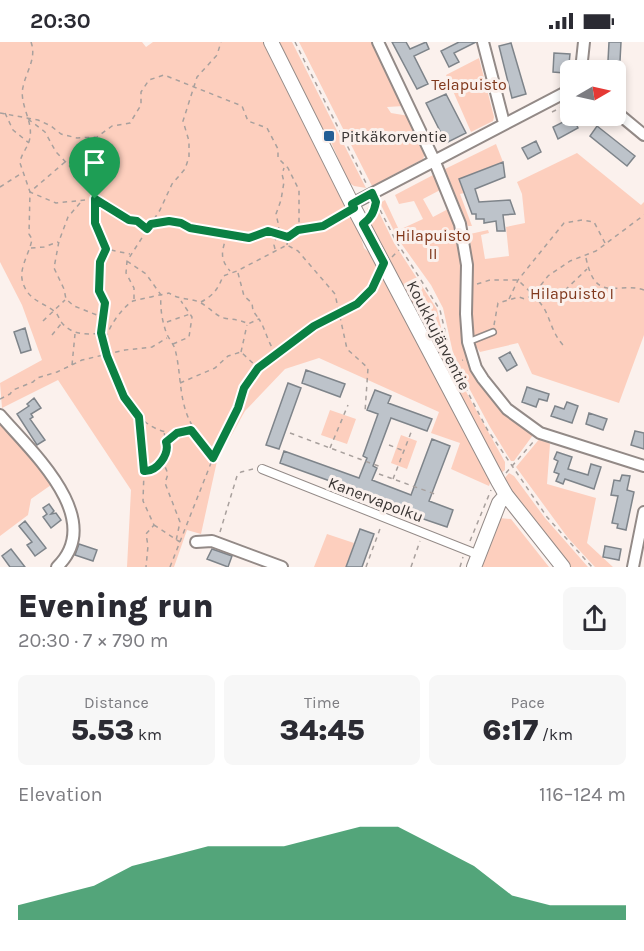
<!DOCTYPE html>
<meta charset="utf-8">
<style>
body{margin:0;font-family:Karla,sans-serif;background:#f7f7f7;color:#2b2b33;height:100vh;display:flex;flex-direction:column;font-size:22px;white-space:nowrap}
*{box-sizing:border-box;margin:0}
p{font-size:20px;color:#7c7c81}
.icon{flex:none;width:33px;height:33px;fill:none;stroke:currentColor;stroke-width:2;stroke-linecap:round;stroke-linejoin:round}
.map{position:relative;height:525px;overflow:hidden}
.panel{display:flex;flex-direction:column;background:#fff;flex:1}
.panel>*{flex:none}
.needle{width:39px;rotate:81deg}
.fabs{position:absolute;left:560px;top:18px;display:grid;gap:12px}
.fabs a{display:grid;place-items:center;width:66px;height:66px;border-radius:9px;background:#fff;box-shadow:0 3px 9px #0003;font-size:30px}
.pin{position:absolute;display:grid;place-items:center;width:51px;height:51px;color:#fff;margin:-62px -26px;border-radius:50% 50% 50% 0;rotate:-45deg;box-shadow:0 0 6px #0007}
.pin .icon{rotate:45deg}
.round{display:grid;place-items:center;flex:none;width:63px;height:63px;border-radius:9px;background:#f7f7f7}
.overview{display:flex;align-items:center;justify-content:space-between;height:102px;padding:0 18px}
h1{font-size:33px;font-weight:800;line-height:45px}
.figures{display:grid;grid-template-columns:repeat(3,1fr);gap:9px;height:102px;padding:6px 18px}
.figures div{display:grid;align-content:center;border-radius:9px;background:#f7f7f7;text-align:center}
.figures b{font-size:30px;font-weight:800}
.figures small{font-size:16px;font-weight:400}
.figures p{font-size:16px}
.chart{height:168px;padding:12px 18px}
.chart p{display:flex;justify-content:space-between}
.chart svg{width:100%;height:108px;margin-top:6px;fill:#0b8043;opacity:.7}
.status{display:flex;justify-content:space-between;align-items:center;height:42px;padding:0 30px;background:#fff;direction:ltr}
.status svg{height:16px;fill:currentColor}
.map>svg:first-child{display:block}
.green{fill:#fdcfbe}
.building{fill:#bdc3ca;stroke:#7e848a;stroke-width:1.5}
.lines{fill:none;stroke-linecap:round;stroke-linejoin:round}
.service-casing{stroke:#938a87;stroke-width:8}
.pedestrian-casing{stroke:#938a87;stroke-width:10}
.minor-casing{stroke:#938a87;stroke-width:14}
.tertiary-casing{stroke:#938a87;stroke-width:16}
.path{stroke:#a8a09d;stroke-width:1.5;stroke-dasharray:4.5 4.5;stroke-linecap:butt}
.service{stroke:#fff;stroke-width:5}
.pedestrian{stroke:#fff;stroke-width:8}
.minor{stroke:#fff;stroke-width:10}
.tertiary{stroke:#fff;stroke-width:14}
.route-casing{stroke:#fff;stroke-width:12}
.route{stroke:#0b8043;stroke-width:8}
.poi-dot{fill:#235e95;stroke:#fbf1ed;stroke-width:2}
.labels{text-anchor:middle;stroke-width:6;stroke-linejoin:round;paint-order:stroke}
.park-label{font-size:16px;fill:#80381c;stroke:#fbf1ed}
.poi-label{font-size:16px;fill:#3a3634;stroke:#fbf1ed;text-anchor:start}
.street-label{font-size:16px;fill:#3a3634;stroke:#fbf1ed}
</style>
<div class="status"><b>20:30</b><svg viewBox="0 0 49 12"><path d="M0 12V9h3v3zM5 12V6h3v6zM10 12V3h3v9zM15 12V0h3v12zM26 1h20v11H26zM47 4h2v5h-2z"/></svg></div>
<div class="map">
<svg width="644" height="525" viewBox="0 0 644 525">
<rect width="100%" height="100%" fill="#fbf1ed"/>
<!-- green -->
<path class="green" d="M0,0H142L146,5L153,0H264L356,180L364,206L376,217L491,438L489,444L451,427L460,401L431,391L439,370L319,316L285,327L245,369L217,419L201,492L187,488L174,525H127L131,448L58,338L2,366L0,341L42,318L22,263L0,220Z
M277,0H292L366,146L354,144L348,140L329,95L314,74Z
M299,0H373L404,64L387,65L391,71L409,74L426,109L423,117L372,144Z
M479,16L494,75L493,79L471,90L446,33Z
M496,102L503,120L459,137L464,151L460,152L472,184H468L445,127Z
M577,111L641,163L644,160V293L619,361L532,332L518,301L480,310L473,300L470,192L488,188L489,191L481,193L485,217L509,214L506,185L525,181L522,152L517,140Z
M435,132L442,147L423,157L433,175L450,166L461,210L476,331L488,352L503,368L533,393L514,419H511L490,385L455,320L443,266L431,243L398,197L380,161L385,158L399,188L423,177L414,159L399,162L395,153Z
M373,158L394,201L437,267L448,317L505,420V428L500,432L369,181L367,167Z
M330,368L356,377L347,402L321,393Z
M0,380L33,418L51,443L31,457L28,473L0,494Z
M401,393L417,399L407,427L391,421Z
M541,395L550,402L547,442L596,456L587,501L613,525H595L593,523L568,496L516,425Z
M509,431L514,434L545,476L588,525H569L524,468L504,437Z
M499,476L511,477L549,525H482Z
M327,492L354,501L346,525H314Z"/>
<!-- building -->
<path class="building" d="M392,0H406L410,7L426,0L429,7L414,14L428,42L417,47Z
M459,0H476L454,11L459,20L449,25L441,9Z
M609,0H621L620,19H608Z
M511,1L526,52L512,56L499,4Z
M554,11L570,12L569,22H565L564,31L553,30Z
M446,52L466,91L446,101L426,61Z
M573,75L578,86L558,97L553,85Z
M597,84L635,114L627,124L590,94Z
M536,99L541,110L528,117L522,106Z
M503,120L505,135L475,147L479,160L510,158L515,172L503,173L505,189H497L496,179L484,181V177H476V172H472L459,137Z
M25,286L31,308L21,311L14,290Z
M510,310L517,323L507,329L499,316Z
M306,328L345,342L340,355L302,341Z
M288,341L301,346L279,407L266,403Z
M527,345L549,352L547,359L539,357L536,365L522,360Z
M375,348L391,354L388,361L432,377L427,389L391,376L373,424L377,426L372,438L411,453L432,397L450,404L429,459L453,468L447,485L353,453L355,448L280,421L284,409L359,436L367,416L363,414L378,372L367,368Z
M34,356L41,366L31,372L33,375L30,377L45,398L37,403L17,372L29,364L27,362Z
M567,360L578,364L572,381L551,374L555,364L564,367Z
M589,371L607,377L603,388L586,382Z
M635,389L644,391V407L631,403Z
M557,410L572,415L568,427L588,433L591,422L601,425L594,447L565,437L563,442L556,439L559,432L554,430L558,419L554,417Z
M622,433L630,434L627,448L634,450L626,488L617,486L618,482L612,481L618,454L611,453L614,438L620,439Z
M49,462L54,469L51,472L56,471L61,478L51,486L43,475L47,472L43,466Z
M25,479L46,506L35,514L27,503L32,500L19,484Z
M360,487L374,492L362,525H346Z
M79,502L97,508L93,519L75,513Z
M605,504L621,507L619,518L603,515Z
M11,507L25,525H10L2,514Z
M212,507L232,514L228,525L207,517Z"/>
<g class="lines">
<!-- service casing -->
<g class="service-casing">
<path id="service" d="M468,300L493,290"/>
</g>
<!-- pedestrian casing -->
<g class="pedestrian-casing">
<path id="pedestrian" d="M262,427L479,513"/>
</g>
<!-- minor casing -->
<g class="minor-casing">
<path id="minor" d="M378,0L434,118L460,182L467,223L466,272L468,300L476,326L483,337L507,367L540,391L644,424
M483,0L504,81
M581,28L584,0
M615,69L644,93
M352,162L570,48
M0,373C31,409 107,477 57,525
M196,500L212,499L282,525
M633,525L644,470"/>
</g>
<!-- tertiary casing -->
<g class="tertiary-casing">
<path id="tertiary" d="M271,0L354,166L498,439L506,453L563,525
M474,525L499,461L506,453"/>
</g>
<!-- path -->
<path class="path" d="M31,0C37,16 26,30 23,45C19,62 33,79 30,95C29,105 21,111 20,121L30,150L29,192L32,197C30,210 20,224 22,237C26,257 40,259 54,269C58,272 59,277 62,281C72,293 87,293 101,291
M295,0L367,143
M552,70L570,61
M0,71L38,78L51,84L61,92L77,96L97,95L112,84L130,81L141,63V50L149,38L164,33L242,64L248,79L267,86L278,107V116L288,126L299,148V188
M5,71L13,88L29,101
M28,77L45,90L56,110L89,144L95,157L129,178L137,179L145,186
M65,120L30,150L56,161L95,157V181L106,207L130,212
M0,145L22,131
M376,160L396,199L440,268L453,322L487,387L547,475L592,525
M80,161L68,175L59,199L54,226L64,247L66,257L74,264L102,275
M371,174L376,162
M152,182C183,177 212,192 244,196C252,197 258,191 266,190C275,188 280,194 288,195
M227,193C222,209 219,216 230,229
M287,203L288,195L299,188L323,184L344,171
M31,206L44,205L58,200
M275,207L274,203L279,185L276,172L281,158L284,140L282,132L284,126
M392,215L399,208
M586,216C596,263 617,239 644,248
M127,219L146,232L161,253C160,266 162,278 166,290C168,296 173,301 175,307C182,334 178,360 193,385L191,389L212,415
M238,231L244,254L252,261L253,269L259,277
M477,242L490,238H518C528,248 538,256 545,268C551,280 553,292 563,303
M540,256L561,252L587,227
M134,257V246L126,231L127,219L160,168L172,142L185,127L189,115V99L183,79L197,35L217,13L221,0
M509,257L518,238L564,181L582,178L594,180L605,201
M201,260C214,253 218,247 223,234L237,229L287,203L298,209L335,252L347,307L368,326L365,370
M43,279L65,258
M167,280L190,272
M494,283L498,261L519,255L525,257L533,253L548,234L570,219L596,209L644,173
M52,293L61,282
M105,302L101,291L105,261L99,249L100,220L105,208
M173,302L189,295L192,275L181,259
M241,310L247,283
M454,322L463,318
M72,323L75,292
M180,341L215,326L228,314L241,310L257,325
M0,357L10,352L13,348L33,340L37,336L57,330L82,318L125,308L152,305L167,296
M139,376L144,429L143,459L154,483L146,492L148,504L146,525
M191,389C151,399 130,369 116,336C112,325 104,313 105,301C106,288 122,265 133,259C136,258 165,252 169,251C181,259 190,255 201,261C209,265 216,274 224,276C233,278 240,277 248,282L259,277C266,288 267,299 275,310
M290,391L381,425
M167,400L177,391
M389,403L404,409
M330,406L348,363
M162,417L168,432L165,441L180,480L176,499
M145,430C153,429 153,428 157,422C169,406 168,410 164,390
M506,431L534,399
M379,432L435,452
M393,437L412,388
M154,483L180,500
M220,490L237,434L241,430L253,427
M470,499L491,448
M170,525L213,416L238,366L244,346L258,326L275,311L314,284L357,262L372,247L377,235
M366,525L381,484
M411,525L420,499
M460,525L463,515"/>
<!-- service -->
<use href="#service" class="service"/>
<!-- pedestrian -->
<use href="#pedestrian" class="pedestrian"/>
<!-- minor -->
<use href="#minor" class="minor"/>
<!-- tertiary -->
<use href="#tertiary" class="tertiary"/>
</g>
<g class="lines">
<!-- route casing -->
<g class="route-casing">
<path id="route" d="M372,151L376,160C374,170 371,176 363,182L384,221L372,247L357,262L314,284L258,326L244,346L238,366L213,416L191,388L177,391L166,400C170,412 157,430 144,429L139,375L124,355L107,314L101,291L105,261L99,249L100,220L106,207L95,181V157L129,178L137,179L147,187L151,182L169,179L181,181L190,186L249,196L268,189L288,195L298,188L323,184L354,166L352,162Z"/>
</g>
<!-- route -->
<use href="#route" class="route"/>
</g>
<!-- markers -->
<rect class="poi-dot" x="323" y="88" width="12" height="12" rx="3"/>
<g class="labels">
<!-- park labels -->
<g class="park-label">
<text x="469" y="48">Telapuisto</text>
<text x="433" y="199">Hilapuisto<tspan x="433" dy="18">II</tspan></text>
<text x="572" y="257">Hilapuisto I</text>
</g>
<!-- poi labels -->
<g class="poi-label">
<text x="341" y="100">Pitkäkorventie</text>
</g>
<!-- street labels -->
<g class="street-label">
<text transform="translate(439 293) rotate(63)" y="6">Koukkujärventie</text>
<text transform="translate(376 457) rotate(21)" y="6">Kanervapolku</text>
</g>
</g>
</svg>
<div class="fabs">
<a><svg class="needle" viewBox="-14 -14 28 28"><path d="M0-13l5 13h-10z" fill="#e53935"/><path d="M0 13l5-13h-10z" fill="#7c7c81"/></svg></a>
</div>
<div class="pin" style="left:95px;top:157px;background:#1e9e55"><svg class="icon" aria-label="arrive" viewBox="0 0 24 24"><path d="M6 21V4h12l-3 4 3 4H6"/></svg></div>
</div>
<section class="panel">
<div class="overview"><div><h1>Evening run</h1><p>20:30 · 7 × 790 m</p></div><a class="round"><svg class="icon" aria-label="share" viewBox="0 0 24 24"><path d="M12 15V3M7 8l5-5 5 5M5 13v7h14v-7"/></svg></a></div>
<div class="figures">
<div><p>Distance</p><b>5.53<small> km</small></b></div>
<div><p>Time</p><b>34:45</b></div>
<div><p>Pace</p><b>6:17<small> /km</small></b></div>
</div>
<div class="chart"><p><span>Elevation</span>116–124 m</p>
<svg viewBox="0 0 160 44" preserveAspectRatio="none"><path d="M0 44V38L10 34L20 30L30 22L40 18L50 14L60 14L70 14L80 10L90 6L100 6L110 14L120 22L130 34L140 38L150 38L160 38V44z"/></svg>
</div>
</section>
